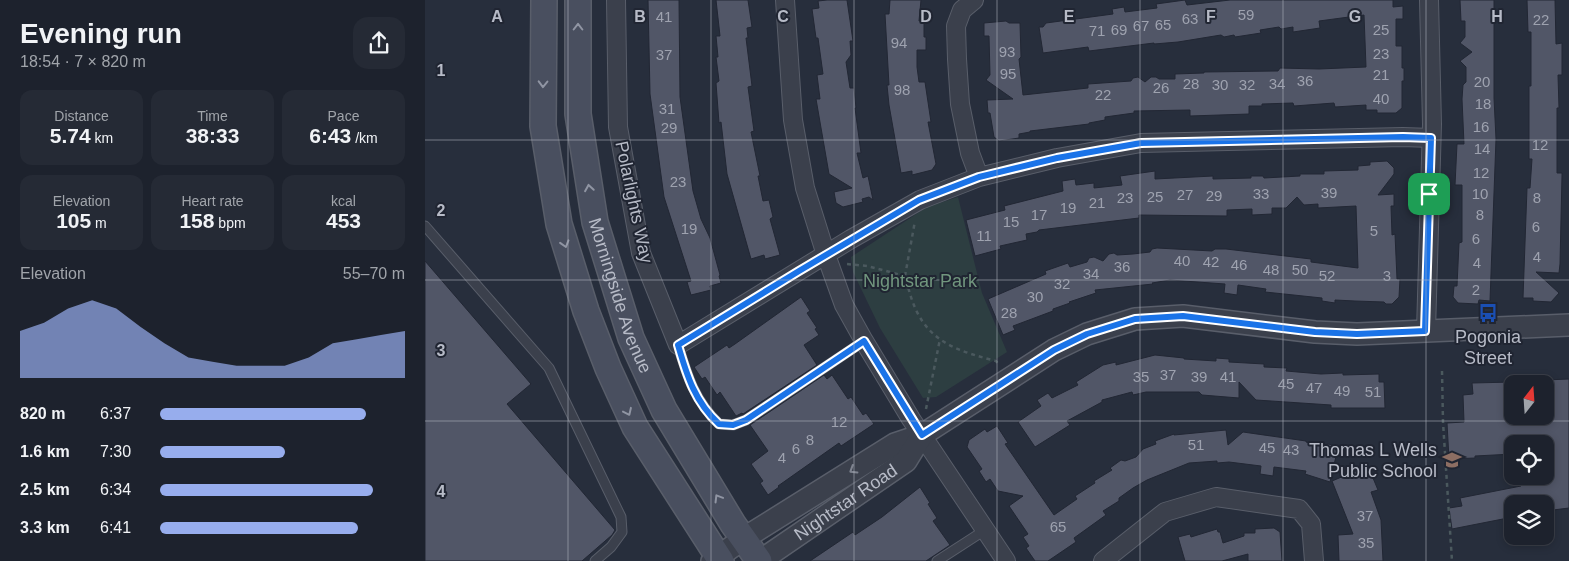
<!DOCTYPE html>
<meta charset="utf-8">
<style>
body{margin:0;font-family:Helvetica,sans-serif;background:#252a35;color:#f1f3f6;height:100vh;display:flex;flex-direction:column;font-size:19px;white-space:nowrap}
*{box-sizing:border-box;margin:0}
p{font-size:16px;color:#a0a4aa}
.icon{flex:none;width:28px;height:28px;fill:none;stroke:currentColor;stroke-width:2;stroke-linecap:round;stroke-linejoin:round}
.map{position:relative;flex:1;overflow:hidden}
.sheet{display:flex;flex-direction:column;background:#1d222d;width:425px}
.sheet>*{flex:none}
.needle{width:32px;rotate:17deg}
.tools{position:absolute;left:1079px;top:375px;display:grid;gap:10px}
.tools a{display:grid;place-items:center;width:50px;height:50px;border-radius:10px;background:#1d222d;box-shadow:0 2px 8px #0003,0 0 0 1px #3b3f49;font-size:25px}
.pin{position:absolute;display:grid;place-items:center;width:42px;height:42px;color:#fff;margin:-21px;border-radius:10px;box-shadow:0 2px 8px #0006}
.round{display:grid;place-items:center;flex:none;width:52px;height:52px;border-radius:15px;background:#252a35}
.summary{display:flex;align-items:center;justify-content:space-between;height:85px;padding:0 20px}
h1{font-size:28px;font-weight:600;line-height:38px}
.figures{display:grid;grid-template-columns:repeat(3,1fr);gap:8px;height:85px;padding:5px 20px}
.figures div{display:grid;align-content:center;border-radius:12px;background:#252a35;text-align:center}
.figures b{font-size:21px;font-weight:600}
.figures small{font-size:14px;font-weight:400}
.figures p{font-size:14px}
.chart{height:140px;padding:10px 20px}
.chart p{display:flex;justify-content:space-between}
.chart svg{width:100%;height:90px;margin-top:5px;fill:#97aded;opacity:.7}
ul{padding:0 20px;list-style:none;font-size:16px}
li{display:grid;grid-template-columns:80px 60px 1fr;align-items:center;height:38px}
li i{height:12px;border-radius:6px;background:#97aded}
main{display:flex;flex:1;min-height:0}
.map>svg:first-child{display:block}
.green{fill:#2d3e41}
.building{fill:#515667;stroke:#222734}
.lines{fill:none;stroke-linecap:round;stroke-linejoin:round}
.service-casing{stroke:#595e6a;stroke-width:11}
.minor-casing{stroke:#595e6a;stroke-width:20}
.tertiary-casing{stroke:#595e6a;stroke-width:24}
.secondary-casing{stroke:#595e6a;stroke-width:28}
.path{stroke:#4b595e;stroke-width:2.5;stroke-dasharray:4 4;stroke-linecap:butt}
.service{stroke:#3b404c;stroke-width:9}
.minor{stroke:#3b404c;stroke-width:18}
.tertiary{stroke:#3b404c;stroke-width:21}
.secondary{stroke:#494f5f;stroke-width:25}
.oneway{stroke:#9095a3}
.oneway2{stroke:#7f8490}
.route-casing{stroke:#fff;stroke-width:10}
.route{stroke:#1a73e8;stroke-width:6}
.grid{fill:none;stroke:#b7bbc7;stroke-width:1;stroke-opacity:0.55}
.labels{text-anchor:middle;stroke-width:4;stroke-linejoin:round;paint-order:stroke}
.number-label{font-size:15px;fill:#9ea2af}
.street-label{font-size:18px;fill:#b7bbc7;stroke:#202532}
.park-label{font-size:18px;fill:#71967e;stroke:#202532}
.poi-label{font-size:18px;fill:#b7bbc7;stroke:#202532}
.grid-label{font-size:16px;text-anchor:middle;font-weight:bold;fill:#b7bbc7;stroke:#202532;stroke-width:4;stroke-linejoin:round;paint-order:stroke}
</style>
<main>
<section class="sheet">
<div class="summary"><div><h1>Evening run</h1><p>18:54 · 7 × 820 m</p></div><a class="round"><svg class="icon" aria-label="share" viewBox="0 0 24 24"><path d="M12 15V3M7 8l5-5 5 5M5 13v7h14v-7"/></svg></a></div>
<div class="figures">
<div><p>Distance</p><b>5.74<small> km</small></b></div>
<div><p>Time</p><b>38:33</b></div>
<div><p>Pace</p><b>6:43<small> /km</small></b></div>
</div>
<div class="figures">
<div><p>Elevation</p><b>105<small> m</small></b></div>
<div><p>Heart rate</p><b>158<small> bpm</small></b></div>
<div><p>kcal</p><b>453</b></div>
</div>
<div class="chart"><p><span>Elevation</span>55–70 m</p>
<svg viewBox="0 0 160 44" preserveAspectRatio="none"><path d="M0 44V21L10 17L20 10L30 6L40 10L50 19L60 27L70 34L80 36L90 38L100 38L110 38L120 34L130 27L140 25L150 23L160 21V44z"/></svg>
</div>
<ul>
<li><b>820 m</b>6:37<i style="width:84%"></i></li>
<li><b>1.6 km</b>7:30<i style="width:51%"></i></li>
<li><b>2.5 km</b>6:34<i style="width:87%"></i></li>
<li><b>3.3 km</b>6:41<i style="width:81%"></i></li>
</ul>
</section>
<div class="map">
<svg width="1144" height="561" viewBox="0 0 1144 561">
<rect width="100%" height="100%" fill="#272e3c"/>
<!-- green -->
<path class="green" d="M533,197L557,293L582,352L511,397L498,398L455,328L428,272L426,257L502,207Z"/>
<!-- building -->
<path class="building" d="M223,0H254L255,97L268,191L276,219L285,238L295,275L294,276L296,283L285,286L286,290L266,295L262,282L266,281L239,197L225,94Z
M291,0H323L327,27L322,28L323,38H321L327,86L323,87L329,131L326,132L335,176H333L338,201L344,200L348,217L345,219L355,255L340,259L339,255L326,259L302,174L296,122L294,123L291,83L294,81L291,57H293L291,36H295Z
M402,0H422L428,41H425L426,55L421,62L425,88H429L431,108H430L436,153H432L438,178L443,176L448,200L444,197L437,199L438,202L418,207L411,203L409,192L427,188L404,174L391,99H395L392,75L398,74L393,38H391L387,9L394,8L393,1Z
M465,0H496L494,21L499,20V37H501V50H492V67L494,82H500L506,122H503L511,164L507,170L487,175V171L476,173L464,105L462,85H464L460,14H464Z
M760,0L762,5L805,0H968V7L978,6V19H971V46H977V68H979V81H977V108L971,113H952V110H941V105L910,107L909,103L869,106L868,103L837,104V106H824V114L765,116V110L709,111V113L680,117V120L664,123V124L605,131V132L594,134V138L574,141L569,137L565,113H563L562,100L588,99L561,80L565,75L564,36H559V23L581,21L584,23H595L596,57L594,59L598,95L663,88V84L706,81L708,78L713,77L720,82L726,77H731L734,79H750V74L779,73V72L853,71L855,68L894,69L941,67L939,15L894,21L895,28L868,32V27L856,29L854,27L835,30L836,33L810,37L809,35L799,37L796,35L753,42L729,44V43L664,51L663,47L618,53L614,27H618L621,23L688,14L687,9L699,7L700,12L732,8L731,4Z
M1035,0H1069V98L1071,139L1065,301L1054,300L1053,304L1033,303L1028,297L1029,286H1032L1034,243L1037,242V185H1030L1032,144H1039L1037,99L1038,85L1041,82V67L1035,61L1047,52L1035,43L1040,37V21H1036Z
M1102,0H1130L1131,44L1137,43V75H1133L1134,108H1132V173H1137V176L1135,264L1134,273L1111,272L1134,293L1126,302L1108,301V298H1098L1102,188H1105L1107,159H1104V86H1106V32H1103Z
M962,161L969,168V174L953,195L969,194V206H966L967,235L970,234L972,279H975L974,297L967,304H961L959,302L930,301L910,300V303L897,301V298L840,292L841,289L813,285L812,295L799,293L800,284L745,280L727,283L728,284L670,290L671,293L644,302L645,303L628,309V311L588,326L590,330L578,335L563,299L621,274L620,271L643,263L645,267L662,262L664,258L669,257L678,261L684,254L689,253L692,255L708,254L725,252L727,249L732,248L787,251L790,249H801L886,259V262L933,268L931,206L893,208V204L879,205L872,197L861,208H847V214L827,215V209L802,210V216L714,215V218L614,230L612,232L601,234L602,240L575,246L576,249L550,256L541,220L580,210L579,206L638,191L637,181L650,179L651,185L669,183V188L697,185L695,176L730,171V179L788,176V179L826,178V176H838L839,178L875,176V174H899V171L933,170V166L945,165V162Z
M0,261L106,384L82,404L190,530L187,535L157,561H0Z
M376,297L385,311L382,313L392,328L390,329L394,335L379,345L392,365L318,414L317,413L311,416L295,392L292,395L280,377L277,379L269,367L302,345L304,348L310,344Z
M730,355L759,358V359L791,361V358L804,359V362L839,364V367L862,368L861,371L896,374L918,373V375L954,374V382H959L960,408H906V405L831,400L814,382V398L777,395L774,392H721L708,395L707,392L677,400V402L642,421L645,425L610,447L593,422L616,406L612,400L623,393L627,398L653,385L651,382L678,365L691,362V365Z
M399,375L402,379L407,375L423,399L426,397L438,415L441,413L449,424L416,446L414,443L353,486L354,487L343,495L335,483L338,481L326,464L343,451L325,425Z
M1144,379V508L1120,511V504H1088V517L1027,529L1024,508L1037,506L1035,498L1096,486L1094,476H1120V444H1088V454L1050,456V458L1024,459L1022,423L1039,422L1038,395L1048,394L1047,383L1088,382V416H1120V380Z
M572,426L583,443L580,444L629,515L652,499L650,496L670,483L669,481L687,470L685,468L696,460L700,461L711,457L718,449L731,444L730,441L749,434V435L801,430L803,445L818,432L881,441V442L898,446L903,444L908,445L912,452L905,482L880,474L881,471L849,467L848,476L835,474L836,466L804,462L792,463V461L764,463L722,480L708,488L694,498V501L678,511L681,515L649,538L651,542L623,561H610L601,548L604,546L598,537L603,534L584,506L598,496L573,491L565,479L561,482L554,471L557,469L542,447L544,440L560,429L562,432Z
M943,466L953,490L946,492L956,520L958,561H914L913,535L928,534L907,481Z
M495,487L505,503L503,504L512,518L508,521L525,545L501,561H385L428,532L430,535L457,517Z
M849,528L855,532L857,561H823V554L797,561H760L753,537L765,534L766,537L792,529L793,532H795L798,543L819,536V533H830V529Z"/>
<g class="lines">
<!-- service casing -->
<g class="service-casing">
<path id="service" d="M0,226L124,368L196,517L197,532L186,547L170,561
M253,345C262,376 270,401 294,424L308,425L321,420L439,341
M512,561L560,530"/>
</g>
<!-- minor casing -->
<g class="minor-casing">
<path id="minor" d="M191,0L193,127L216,253L253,345L426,239L495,200L554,177L632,158L716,143L978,137L1006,138
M360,0L368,120L380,188L401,255L419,305L439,341L486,419L581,561
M549,0L537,10L531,26L532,59L535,104L545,153L554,177
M1001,331L1007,124L1004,0
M678,561L740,512L791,497L874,509L886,524L889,561"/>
</g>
<!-- tertiary casing -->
<g class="tertiary-casing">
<g id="tertiary">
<path d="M287,561L318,539L470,444L497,435L629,350L662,334L710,319L758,316L890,332L932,334L1144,325"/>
<path id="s1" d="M335,561L481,461L497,435"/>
</g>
</g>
<!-- secondary casing -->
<g class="secondary-casing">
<g id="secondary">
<path d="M119,0L118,126L134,224L161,311L183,368L210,427L296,561"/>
<path id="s2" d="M153,0V114L170,222L206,338L239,410L308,524L334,561"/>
</g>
</g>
<!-- path -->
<path class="path" d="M422,264L442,266L480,276C483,287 486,299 491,310C507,344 537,352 571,361L574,365
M480,276L490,221
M1017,371L1018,422L1027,561
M501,409L515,339"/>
<!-- service -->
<use href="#service" class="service"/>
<!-- minor -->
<use href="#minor" class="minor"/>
<!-- tertiary -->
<use href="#tertiary" class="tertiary"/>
<!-- secondary -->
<use href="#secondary" class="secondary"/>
</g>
<!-- one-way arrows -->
<defs><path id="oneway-chevron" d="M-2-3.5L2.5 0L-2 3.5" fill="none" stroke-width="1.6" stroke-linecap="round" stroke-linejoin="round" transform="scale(1.25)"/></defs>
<g class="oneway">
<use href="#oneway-chevron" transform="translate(153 27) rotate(-90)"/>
<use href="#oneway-chevron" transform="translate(118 84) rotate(91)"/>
<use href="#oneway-chevron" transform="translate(164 188) rotate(-99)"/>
<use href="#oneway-chevron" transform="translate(140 244) rotate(73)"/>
<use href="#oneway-chevron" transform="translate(203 412) rotate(65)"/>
<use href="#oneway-chevron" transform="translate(293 498) rotate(-121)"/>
</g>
<use class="oneway2" href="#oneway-chevron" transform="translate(428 470) rotate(148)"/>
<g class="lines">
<!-- route casing -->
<g class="route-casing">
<path id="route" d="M978,137L1006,138L1000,331L932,334L890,332L758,316L710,319L662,334L629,350L497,435L439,341L321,420L308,425L294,424C270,402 262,376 253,345L374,271L494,200L554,177L632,158L716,143Z"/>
</g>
<!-- route -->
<use href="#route" class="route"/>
</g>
<!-- grid -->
<path class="grid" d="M143,0V561M286,0V561M429,0V561M572,0V561M715,0V561M858,0V561M1001,0V561M0,140H1144M0,280H1144M0,421H1144"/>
<!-- icons -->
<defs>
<g id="bus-bare" transform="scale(1.5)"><path d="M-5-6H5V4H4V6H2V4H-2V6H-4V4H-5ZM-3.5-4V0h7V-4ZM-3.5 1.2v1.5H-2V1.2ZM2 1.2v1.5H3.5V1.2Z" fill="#1a4fb4" stroke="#202532" stroke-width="2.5" paint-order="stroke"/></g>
<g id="school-bare" transform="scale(1.5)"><path d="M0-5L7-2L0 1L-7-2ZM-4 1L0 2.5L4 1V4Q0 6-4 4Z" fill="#8d6e63" stroke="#202532" stroke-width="2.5" paint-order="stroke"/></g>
</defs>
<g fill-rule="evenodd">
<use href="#bus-bare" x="1063" y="313"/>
<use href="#school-bare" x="1027" y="460"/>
</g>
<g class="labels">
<!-- number labels -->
<g class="number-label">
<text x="821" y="20">59</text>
<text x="239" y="22">41</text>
<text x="765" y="24">63</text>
<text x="1116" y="25">22</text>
<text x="738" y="30">65</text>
<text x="716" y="31">67</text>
<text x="694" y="35">69</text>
<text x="956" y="35">25</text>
<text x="672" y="36">71</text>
<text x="474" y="48">94</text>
<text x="582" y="57">93</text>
<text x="956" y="59">23</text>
<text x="239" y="60">37</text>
<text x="583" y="79">95</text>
<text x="956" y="80">21</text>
<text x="880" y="86">36</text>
<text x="1057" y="87">20</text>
<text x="766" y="89">28</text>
<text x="852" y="89">34</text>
<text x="795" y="90">30</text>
<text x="822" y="90">32</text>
<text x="736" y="93">26</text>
<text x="477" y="95">98</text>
<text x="678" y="100">22</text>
<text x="956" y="104">40</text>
<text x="1058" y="109">18</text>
<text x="242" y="114">31</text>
<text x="1056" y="132">16</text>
<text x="244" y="133">29</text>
<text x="1115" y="150">12</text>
<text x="1057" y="154">14</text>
<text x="1056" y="178">12</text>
<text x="253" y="187">23</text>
<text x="904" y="198">39</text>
<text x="836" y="199">33</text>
<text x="1055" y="199">10</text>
<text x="760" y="200">27</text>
<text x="789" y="201">29</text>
<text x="730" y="202">25</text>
<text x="700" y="203">23</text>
<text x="1112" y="203">8</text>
<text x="672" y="208">21</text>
<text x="643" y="213">19</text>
<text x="614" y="220">17</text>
<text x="1055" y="220">8</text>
<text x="586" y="227">15</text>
<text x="1111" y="232">6</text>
<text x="264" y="234">19</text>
<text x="949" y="236">5</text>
<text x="559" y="241">11</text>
<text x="1051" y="244">6</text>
<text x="1112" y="262">4</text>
<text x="757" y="266">40</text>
<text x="786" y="267">42</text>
<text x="1052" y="268">4</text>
<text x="814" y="270">46</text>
<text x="697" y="272">36</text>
<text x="846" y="275">48</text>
<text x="875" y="275">50</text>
<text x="666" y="279">34</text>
<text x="902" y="281">52</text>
<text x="962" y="281">3</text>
<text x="637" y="289">32</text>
<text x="1051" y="295">2</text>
<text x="610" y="302">30</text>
<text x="584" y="318">28</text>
<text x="743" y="380">37</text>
<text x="716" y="382">35</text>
<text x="774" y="382">39</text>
<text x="803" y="382">41</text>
<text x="861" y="389">45</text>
<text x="889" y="393">47</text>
<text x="917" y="396">49</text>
<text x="948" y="397">51</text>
<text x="414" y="427">12</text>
<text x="385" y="445">8</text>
<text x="771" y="450">51</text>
<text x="842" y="453">45</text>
<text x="371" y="454">6</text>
<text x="866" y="455">43</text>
<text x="357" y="463">4</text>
<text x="940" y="521">37</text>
<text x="633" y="532">65</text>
<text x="941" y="548">35</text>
</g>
<!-- street labels -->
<g class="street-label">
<text transform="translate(209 202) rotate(78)" y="6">Polarlights Way</text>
<text dy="6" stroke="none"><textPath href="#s2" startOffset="301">Morningside Avenue</textPath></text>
<text dy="6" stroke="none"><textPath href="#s1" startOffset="104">Nightstar Road</textPath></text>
</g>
<!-- park labels -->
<g class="park-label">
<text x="495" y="287">Nightstar Park</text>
</g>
<!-- poi labels -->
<g class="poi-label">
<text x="1063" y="343">Pogonia<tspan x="1063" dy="21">Street</tspan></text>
<text x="1012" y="456" text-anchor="end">Thomas L Wells<tspan x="1012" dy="21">Public School</tspan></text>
</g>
</g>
<g class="grid-label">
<text x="72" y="22">A</text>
<text x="215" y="22">B</text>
<text x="358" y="22">C</text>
<text x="501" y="22">D</text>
<text x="644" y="22">E</text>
<text x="786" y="22">F</text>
<text x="930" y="22">G</text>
<text x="1072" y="22">H</text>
<text x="16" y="76">1</text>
<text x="16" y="216">2</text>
<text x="16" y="356">3</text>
<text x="16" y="497">4</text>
</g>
</svg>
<div class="tools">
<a><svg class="needle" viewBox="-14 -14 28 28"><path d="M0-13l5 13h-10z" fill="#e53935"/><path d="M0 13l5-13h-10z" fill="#a0a4aa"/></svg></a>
<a><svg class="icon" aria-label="locate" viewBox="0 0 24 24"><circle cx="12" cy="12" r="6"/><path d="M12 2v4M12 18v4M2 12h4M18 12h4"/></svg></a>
<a><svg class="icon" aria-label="layers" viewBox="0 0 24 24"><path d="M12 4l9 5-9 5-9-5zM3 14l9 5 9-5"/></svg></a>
</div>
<div class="pin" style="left:1004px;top:194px;background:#1e9e55"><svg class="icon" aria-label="arrive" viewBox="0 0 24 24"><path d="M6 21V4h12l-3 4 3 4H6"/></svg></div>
</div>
</main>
